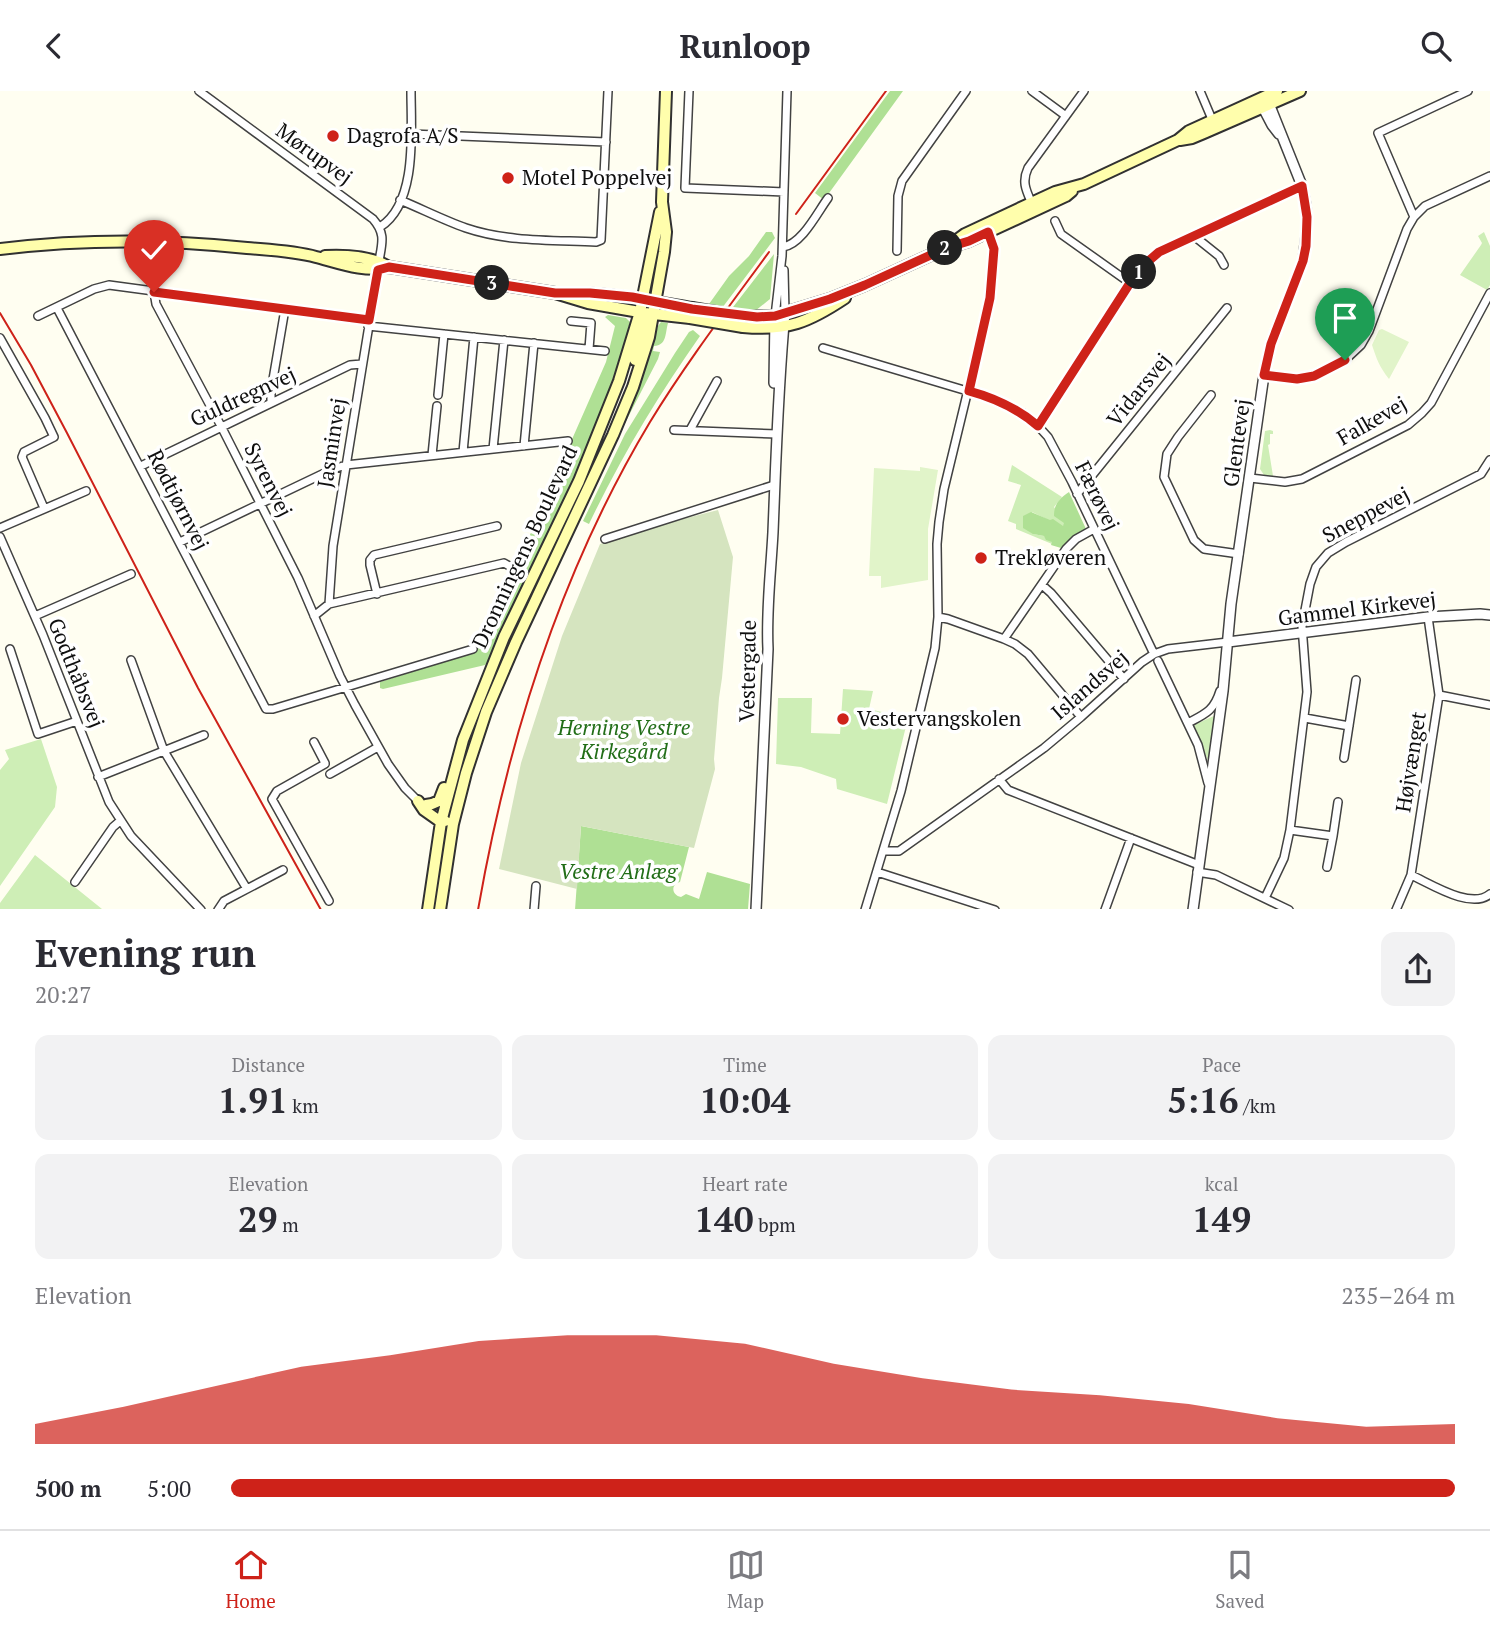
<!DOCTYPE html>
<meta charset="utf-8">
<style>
body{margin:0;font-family:"PT Serif",serif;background:#f2f2f3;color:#2b2b33;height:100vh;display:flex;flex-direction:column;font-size:26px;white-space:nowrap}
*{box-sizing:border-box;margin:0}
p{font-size:23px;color:#7c7c81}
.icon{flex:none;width:38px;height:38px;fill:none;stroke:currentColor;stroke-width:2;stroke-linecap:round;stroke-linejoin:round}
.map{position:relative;height:818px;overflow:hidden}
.side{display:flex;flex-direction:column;background:#fff;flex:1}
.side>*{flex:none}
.pin{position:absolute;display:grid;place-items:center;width:60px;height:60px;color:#fff;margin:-72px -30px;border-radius:50% 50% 50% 0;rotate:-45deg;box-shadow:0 0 7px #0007}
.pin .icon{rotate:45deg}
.km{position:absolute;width:35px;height:35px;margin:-18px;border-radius:50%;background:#222;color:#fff;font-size:19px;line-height:35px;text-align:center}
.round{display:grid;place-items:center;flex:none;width:74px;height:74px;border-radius:14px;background:#f2f2f3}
.summary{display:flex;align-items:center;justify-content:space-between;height:119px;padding:0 35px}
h1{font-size:38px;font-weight:700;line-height:52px}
.metrics{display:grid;grid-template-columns:repeat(3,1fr);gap:10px;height:119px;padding:7px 35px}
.metrics div{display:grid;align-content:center;border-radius:14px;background:#f2f2f3;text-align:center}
.metrics b{font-size:35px;font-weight:700}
.metrics small{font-size:19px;font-weight:400}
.metrics p{font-size:19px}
.chart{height:196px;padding:14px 35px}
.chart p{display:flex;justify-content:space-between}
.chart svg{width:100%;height:126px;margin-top:7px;fill:#ce2219;opacity:.7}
ul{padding:0 35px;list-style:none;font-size:23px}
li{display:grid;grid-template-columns:112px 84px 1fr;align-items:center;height:52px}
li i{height:18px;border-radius:9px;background:#ce2219}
header{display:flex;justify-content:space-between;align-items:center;height:91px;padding:0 35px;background:#fff;font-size:32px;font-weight:700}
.menu{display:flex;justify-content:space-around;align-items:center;height:98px;border-top:2px solid #e1e1e2;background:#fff;font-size:19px;color:#7c7c81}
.menu a{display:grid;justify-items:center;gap:4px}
.menu .on{color:#ce2219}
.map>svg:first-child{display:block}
.green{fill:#ceeeb6}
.forest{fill:#afe094}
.cemetery{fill:#d5e4bf}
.pitch{fill:#e1f4c9}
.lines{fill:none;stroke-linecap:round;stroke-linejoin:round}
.minor-casing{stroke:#424242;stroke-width:10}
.tertiary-casing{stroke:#424242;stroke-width:12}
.secondary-casing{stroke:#313131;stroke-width:14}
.minor{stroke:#fff;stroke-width:7}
.tertiary{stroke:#fff;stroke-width:9}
.secondary{stroke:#fffeac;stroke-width:10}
.rail{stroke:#ce2219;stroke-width:2}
.secondary-bridge-casing{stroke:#313131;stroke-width:14;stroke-linecap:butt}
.secondary-bridge{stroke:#fffeac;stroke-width:10}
.route-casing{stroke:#fff;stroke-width:14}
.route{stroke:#ce2219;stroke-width:9}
.poi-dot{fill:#ce2219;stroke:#fff;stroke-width:2.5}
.labels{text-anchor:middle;stroke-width:7;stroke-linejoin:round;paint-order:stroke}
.poi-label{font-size:21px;fill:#0f0f0f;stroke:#fff;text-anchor:start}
.street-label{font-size:21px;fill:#0f0f0f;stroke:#fff}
.park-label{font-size:21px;font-style:italic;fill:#226e18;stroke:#fff}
</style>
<header><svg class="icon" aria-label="back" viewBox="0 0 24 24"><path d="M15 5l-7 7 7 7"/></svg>Runloop<svg class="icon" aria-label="search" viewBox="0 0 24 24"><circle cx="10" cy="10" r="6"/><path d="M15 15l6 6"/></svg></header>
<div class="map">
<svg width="1490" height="819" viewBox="0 0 1490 819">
<rect width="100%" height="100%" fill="#fffef1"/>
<!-- green -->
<path class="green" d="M1484,141L1490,155V194L1487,199L1460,184L1481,154L1482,152L1478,145Z
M1270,339L1273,340V343H1270V353L1268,354L1273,385L1264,384L1260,378L1265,340Z
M1012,374L1062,406L1054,416L1065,432L1063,436L1032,421L1033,443L1044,445L1053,451L1052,453L1016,438V433L1008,430L1021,394L1008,390Z
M843,598L873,600L869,618L908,627L887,713L837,698L836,688L801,676L776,673L778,607H812L811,642L840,643Z
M1216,624L1211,671L1208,669L1193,637L1196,633Z
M41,648L57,696L55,716L0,795V679L9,668L5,659Z
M35,764L102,818H0V812Z"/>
<!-- forest -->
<path class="forest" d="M890,0H903L824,109L815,102Z
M766,141H772L775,147L722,217L709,213L729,185L749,165Z
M774,163L770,208L755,220H730Z
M608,224L626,227L630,231L616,283L589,356L488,570L485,574L383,598L380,597V591L474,561L522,462L606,271L615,235L605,226Z
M661,231L668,232C665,243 667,254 654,255L653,260L660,261L658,268L623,336L649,267L658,235Z
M693,239L700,245C658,305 621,366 589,433L583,430L625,343L675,262L689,241Z
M1069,401L1086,438L1061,457L1051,454L1052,451L1046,449L1044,445L1033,443L1023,437V425L1031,421L1050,429L1053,428L1063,435L1064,432L1054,425C1054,413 1059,408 1069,401Z
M581,735L689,756L680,791C670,794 672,804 681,806L686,803L699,808L707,781L750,793L748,818L575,819Z"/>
<!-- cemetery -->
<path class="cemetery" d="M718,419L733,466L722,587L719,607L714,668L715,678L694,757L581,735L577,798L499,778L521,672L562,545L600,453L675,430Z"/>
<!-- pitch -->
<path class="pitch" d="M1382,238L1409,251L1389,288C1379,275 1377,269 1372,254L1379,239Z
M920,376L938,379L928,438V489L881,497V485H869L874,377L920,380Z"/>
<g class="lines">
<!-- minor casing -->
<g class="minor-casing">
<path id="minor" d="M199,0L373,128C386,143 382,152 379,170
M689,0L685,97L784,101
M1032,0L1066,25
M1200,0L1214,33
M411,43L606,51
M400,109C422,118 443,129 466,137C507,151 553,149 596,151L601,149L608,0
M1033,115C1027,101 1021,92 1028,77L1084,0
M1414,126L1378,42L1468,0
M1055,130L1061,143L1130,192
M380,136C418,112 411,39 411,0
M1194,145L1219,165L1224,174
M783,156C802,153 817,122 828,107
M897,160L898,105L902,90L966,0
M784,179L785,222
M154,201L156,213L221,335L298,487L340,585L355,614L388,673L405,697L418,710
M57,217L266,618H273L473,558
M38,225L94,198L109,194L369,229
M775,225L782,165L787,0
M571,230L591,232L589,258
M368,235L605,260
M0,247L45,327L54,346L24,361L22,366L44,417
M823,257L994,308L1023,322L1038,335L1048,346L1072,391L1154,563
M1264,284L1297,288L1313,285L1345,269L1361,254L1369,240L1407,138L1414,126L1425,115L1490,85
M438,304L444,243
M1211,304L1178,346L1167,363L1164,386L1194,449L1204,458L1239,463
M271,311V300L285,218
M1038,335L1130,192L1145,173L1159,161L1302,95
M674,339L777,343
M690,339L717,290
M524,355L534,252
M493,358L504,249
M463,361L474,246
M432,364L437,315
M141,375L350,274L362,273
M1250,387L1285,391L1302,388L1408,334L1422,322L1431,312L1490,202
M1077,403L1227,217
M0,437L86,400
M0,446L43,544L109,711L131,745L201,819
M605,448L774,394
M180,451L333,378L346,374L568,350
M1042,494L1051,502L1124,588
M377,503L370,474V469L374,464L497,435
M329,513L504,472L511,476
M35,525L131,483
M314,525L329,513L333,455L378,179
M938,526L948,528L1004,548L1015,553L1028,563L1081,626
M1004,548L1066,458L1076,448L1094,438
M10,558L38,643L77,630
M131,569L164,660L247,798
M1158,570L1198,654L1208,692
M1439,604L1490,614
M1305,627L1349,635
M1188,632C1205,623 1214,620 1220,600
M314,651L325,672
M1344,667L1356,589
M325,673L277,700L272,708L329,810
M330,683L378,656
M98,686L204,644
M999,688L1008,699L1199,774
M1290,739L1333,745L1327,776
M1333,745L1338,711
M883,760H899L1044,657L1081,626L1142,571L1154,563L1168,558L1228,551
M877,781L995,819
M1197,781L1216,784L1289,819
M1411,784C1431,793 1471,819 1490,803
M75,791L113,736L120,730
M1265,807L1284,767L1290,739L1307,601L1302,535L1310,493L1316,476L1328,462L1346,451L1481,383L1490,369
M218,819L224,810L283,779
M534,819L536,795
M865,819L901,700L935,557L938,526L937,453L939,431L944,398L990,208L994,158L987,139
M1105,819L1131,747
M1396,819L1411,784L1439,604L1428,526"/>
</g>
<!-- tertiary casing -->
<g class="tertiary-casing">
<path id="tertiary" d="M1261,13L1272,34L1279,43
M774,292L775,225
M1228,551L1428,526L1480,523L1490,524
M756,819L768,558C766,519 771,480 773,441C776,368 778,295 785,222
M1193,819L1223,600L1231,513L1264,284L1271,252L1303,170L1307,138L1306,115L1302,95L1268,10"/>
</g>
<!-- secondary casing -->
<g class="secondary-casing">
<path id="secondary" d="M1180,49L1192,47L1204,42L1300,0
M946,157L965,143L1029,113L1055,101L1084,93L1178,49L1189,40L1277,0
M0,158C83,148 163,148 247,157C269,159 294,160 316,166C339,172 365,182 389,176
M325,165C345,164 371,165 389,176L555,202L588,212L645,222L690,227
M570,202C611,202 651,210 692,217
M745,226L775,225L830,208L865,194L946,157L969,150L1066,105L1072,100
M743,236C788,240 809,231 845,207
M635,269L645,227
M418,710L424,719L441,731L445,730
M426,714L432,713L439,710L444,697
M428,819L441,731L463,649L504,546L579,390L619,290L640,221L660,121
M440,819L453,733L466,682L486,621L516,551L613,344L633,296L649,246L664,161L666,141L662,111L666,0"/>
</g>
<!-- minor -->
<use href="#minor" class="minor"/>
<!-- tertiary -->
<use href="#tertiary" class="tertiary"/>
<!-- secondary -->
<use href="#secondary" class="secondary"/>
<!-- rail -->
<path class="rail" d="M796,123L886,0
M0,222L31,274L67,342L198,597L321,819
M478,819C508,647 560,481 650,331C686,272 728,217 769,161"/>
<!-- secondary-bridge casing -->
<g class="secondary-bridge-casing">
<path id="secondary-bridge" d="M692,217L745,226
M690,227L743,236"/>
</g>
<!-- secondary-bridge -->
<use href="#secondary-bridge" class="secondary-bridge"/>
</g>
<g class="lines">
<!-- route casing -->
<g class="route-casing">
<path id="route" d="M154,201L369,229L378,179L389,176L555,202H590L632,206L692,218L757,226L775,225L830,208L865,194L946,157L969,150L988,141L994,158L990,207L969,300C995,307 1017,317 1038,335L1130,192L1145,173L1159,161L1302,95L1307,126L1306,155L1303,170L1271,253L1264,284L1297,288L1314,285L1345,269"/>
</g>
<!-- route -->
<use href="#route" class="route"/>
</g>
<!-- markers -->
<g class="poi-dot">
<circle cx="333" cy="45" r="7"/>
<circle cx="508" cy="87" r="7"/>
<circle cx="981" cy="467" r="7"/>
<circle cx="843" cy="628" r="7"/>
</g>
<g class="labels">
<!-- poi labels -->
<g class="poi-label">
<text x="347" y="52">Dagrofa A/S</text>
<text x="522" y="94">Motel Poppelvej</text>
<text x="995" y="474">Trekløveren</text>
<text x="857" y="635">Vestervangskolen</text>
</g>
<!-- street labels -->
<g class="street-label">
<text transform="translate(314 63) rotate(36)" y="7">Mørupvej</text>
<text transform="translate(1139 299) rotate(-51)" y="7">Vidarsvej</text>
<text transform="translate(243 306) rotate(-25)" y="7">Guldregnvej</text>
<text transform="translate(1372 330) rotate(-30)" y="7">Falkevej</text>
<text transform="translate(332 352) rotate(-81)" y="7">Jasminvej</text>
<text transform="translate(1237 352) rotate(-82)" y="7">Glentevej</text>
<text transform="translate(268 389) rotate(63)" y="7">Syrenvej</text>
<text transform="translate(1097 405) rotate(64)" y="7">Færøvej</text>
<text transform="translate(178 409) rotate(63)" y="7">Rødtjørnvej</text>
<text transform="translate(1366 424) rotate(-28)" y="7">Sneppevej</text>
<text transform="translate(525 456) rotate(-65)" y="7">Dronningens Boulevard</text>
<text transform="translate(1357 518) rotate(-7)" y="7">Gammel Kirkevej</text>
<text transform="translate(748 580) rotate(-89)" y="7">Vestergade</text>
<text transform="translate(76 582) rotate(68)" y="7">Godthåbsvej</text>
<text transform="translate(1090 594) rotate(-41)" y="7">Islandsvej</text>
<text transform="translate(1411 671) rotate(-81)" y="7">Højvænget</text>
</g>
<!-- park labels -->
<g class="park-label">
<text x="624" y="644">Herning Vestre<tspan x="624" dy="24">Kirkegård</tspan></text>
<text x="618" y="788">Vestre Anlæg</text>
</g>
</g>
</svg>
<div class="pin" style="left:1345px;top:269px;background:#1e9e55"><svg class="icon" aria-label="arrive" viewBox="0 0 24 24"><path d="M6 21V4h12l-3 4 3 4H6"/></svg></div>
<div class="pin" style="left:154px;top:201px;background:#d93025"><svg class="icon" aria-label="check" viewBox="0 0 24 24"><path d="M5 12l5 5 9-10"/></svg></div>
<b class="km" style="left:1139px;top:181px">1</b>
<b class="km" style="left:945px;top:157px">2</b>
<b class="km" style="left:492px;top:192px">3</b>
</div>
<section class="side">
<div class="summary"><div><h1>Evening run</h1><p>20:27</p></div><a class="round"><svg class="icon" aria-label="share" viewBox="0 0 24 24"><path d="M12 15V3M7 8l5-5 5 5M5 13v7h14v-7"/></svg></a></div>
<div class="metrics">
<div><p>Distance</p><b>1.91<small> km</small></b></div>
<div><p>Time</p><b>10:04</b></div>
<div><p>Pace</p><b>5:16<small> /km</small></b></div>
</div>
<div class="metrics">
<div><p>Elevation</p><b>29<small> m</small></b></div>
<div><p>Heart rate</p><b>140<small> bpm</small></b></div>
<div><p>kcal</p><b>149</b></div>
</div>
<div class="chart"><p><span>Elevation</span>235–264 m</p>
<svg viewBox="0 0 160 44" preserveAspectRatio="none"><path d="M0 44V37L10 31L20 24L30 17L40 13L50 8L60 6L70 6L80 9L90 16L100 21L110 25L120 27L130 30L140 35L150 38L160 37V44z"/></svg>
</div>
<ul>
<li><b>500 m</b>5:00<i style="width:100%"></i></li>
</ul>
</section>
<nav class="menu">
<a class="on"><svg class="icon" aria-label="home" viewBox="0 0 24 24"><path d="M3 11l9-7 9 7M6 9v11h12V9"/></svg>Home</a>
<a><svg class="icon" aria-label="map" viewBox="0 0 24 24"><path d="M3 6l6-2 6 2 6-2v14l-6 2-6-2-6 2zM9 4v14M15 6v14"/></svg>Map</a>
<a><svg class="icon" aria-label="saved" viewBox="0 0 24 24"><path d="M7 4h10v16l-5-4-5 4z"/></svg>Saved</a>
</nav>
